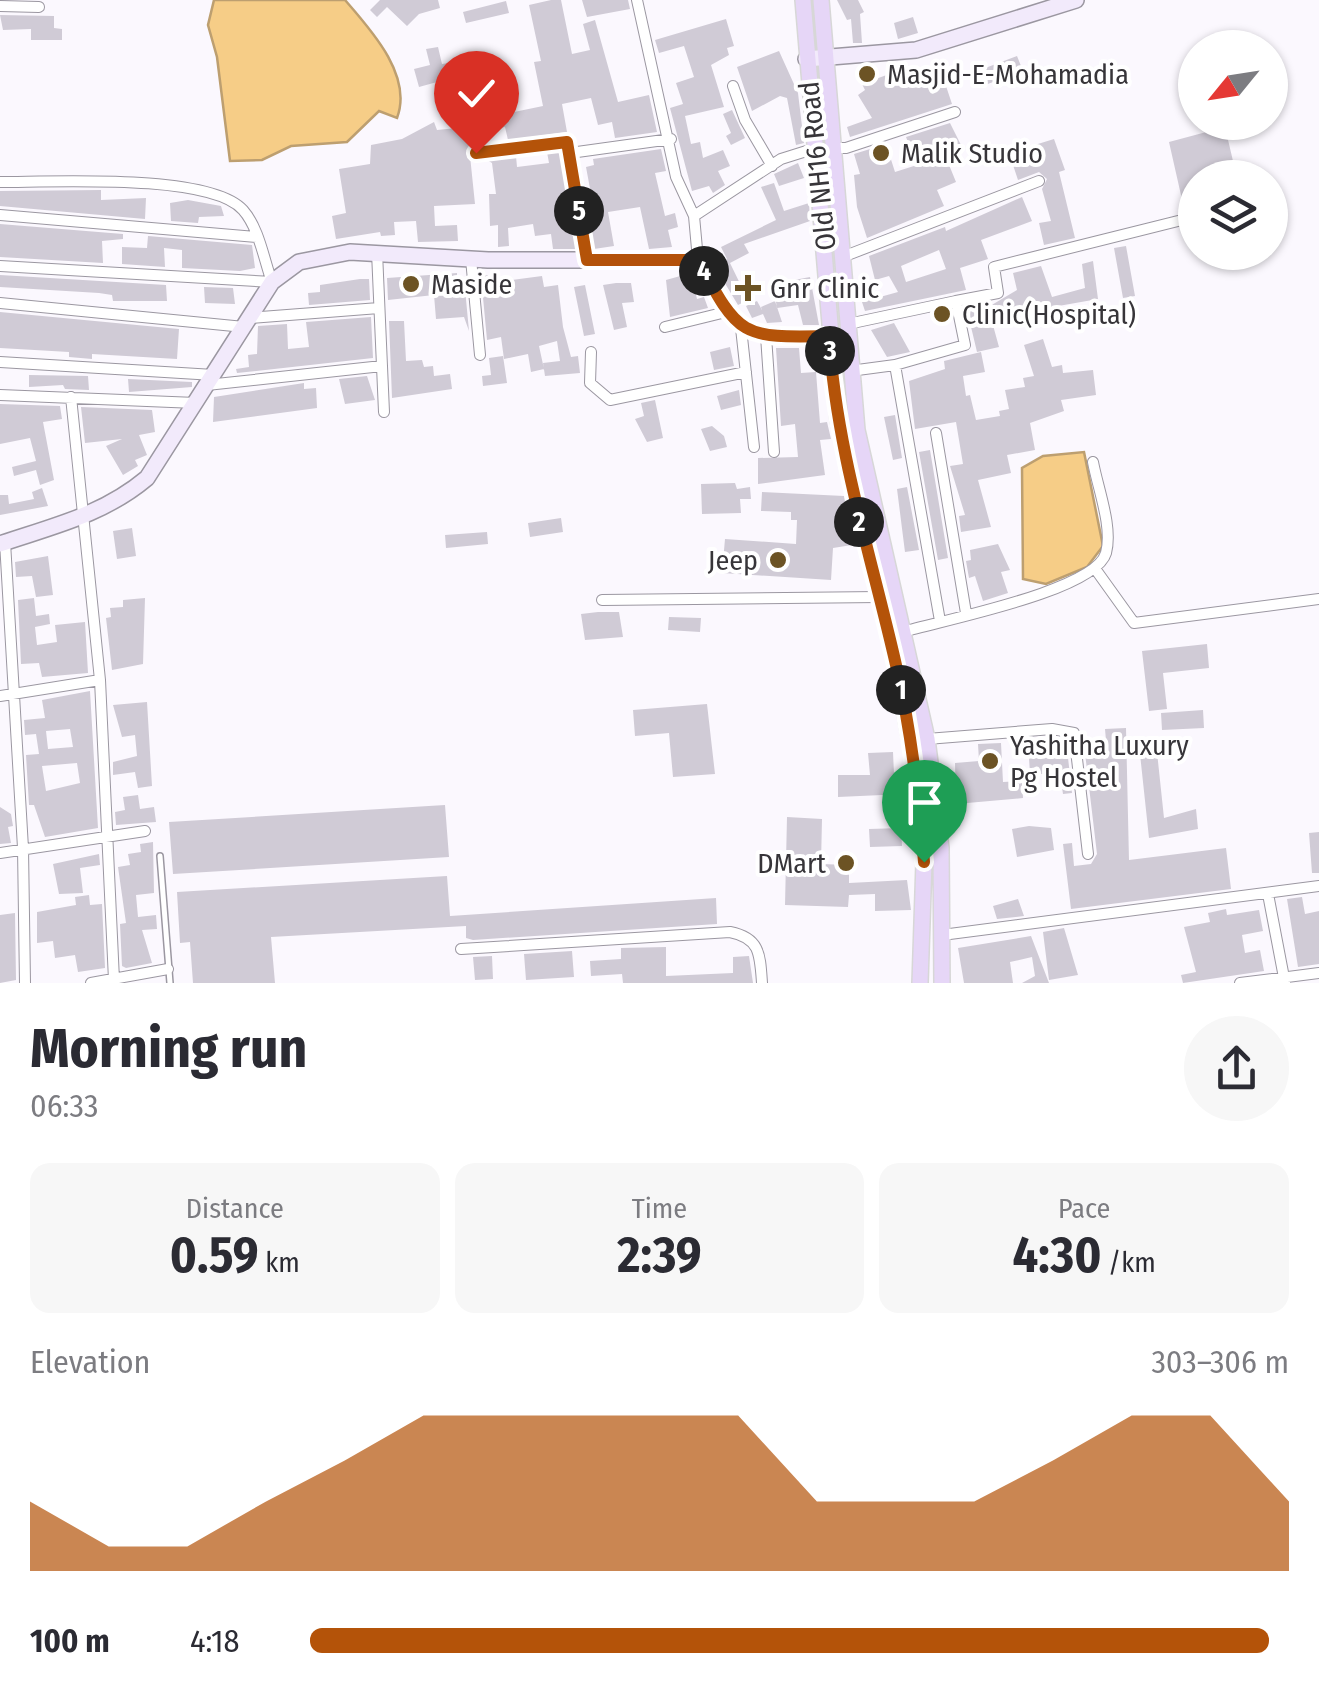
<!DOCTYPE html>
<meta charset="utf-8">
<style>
body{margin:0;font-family:"Fira Sans Condensed",sans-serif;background:#f7f7f7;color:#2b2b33;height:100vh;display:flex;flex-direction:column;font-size:38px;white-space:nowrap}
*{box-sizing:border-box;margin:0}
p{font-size:32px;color:#7c7c81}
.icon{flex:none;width:55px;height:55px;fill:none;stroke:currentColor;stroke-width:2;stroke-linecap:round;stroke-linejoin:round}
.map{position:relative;height:983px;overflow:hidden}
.sheet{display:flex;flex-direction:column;background:#fff;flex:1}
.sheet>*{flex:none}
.needle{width:65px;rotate:240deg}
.fabs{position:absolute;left:1178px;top:30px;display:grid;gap:20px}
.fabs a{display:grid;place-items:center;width:110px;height:110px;border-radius:50%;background:#fff;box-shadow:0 2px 8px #0004;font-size:50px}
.pin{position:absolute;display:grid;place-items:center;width:85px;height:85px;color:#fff;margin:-102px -42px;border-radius:50% 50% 50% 0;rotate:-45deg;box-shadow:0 0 10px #0007}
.pin .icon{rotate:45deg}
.km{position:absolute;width:50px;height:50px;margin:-25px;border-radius:50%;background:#222;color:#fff;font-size:28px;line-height:50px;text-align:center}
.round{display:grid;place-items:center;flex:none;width:105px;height:105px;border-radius:52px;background:#f7f7f7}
.headline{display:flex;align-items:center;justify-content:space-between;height:170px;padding:0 30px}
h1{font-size:55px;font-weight:700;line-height:75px}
.stats{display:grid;grid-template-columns:repeat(3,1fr);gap:15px;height:170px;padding:10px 30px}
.stats div{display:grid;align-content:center;border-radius:20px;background:#f7f7f7;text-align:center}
.stats b{font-size:50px;font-weight:700}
.stats small{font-size:28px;font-weight:400}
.stats p{font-size:28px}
.chart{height:280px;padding:20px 30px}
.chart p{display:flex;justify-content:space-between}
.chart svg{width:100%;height:180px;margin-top:10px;fill:#b45309;opacity:.7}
ul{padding:0 30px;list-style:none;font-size:32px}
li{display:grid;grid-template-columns:160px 120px 1fr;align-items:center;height:75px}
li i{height:25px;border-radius:12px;background:#b45309}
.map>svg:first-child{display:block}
.water{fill:#f6cd87;stroke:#bd9f70;stroke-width:2.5}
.building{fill:#d0cbd6;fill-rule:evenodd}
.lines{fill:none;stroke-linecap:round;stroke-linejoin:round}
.lane-casing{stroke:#9b97a1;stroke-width:8}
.street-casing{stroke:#9b97a1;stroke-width:12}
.secondary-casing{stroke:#9b97a1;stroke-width:18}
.primary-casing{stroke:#d7d7d7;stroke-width:18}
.lane{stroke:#fff;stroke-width:5}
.street{stroke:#fff;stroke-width:10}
.secondary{stroke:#f2eafb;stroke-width:15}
.primary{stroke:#e6d6f7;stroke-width:15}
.route-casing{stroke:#fff;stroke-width:20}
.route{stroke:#b45309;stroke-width:12}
.poi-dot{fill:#6c5324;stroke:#fff;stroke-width:4}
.labels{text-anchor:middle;stroke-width:8;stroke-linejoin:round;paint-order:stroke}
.poi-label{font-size:28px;fill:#373539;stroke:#fff;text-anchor:start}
.street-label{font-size:28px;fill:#373539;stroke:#fff}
</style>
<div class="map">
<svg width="1319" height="983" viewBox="0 0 1319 983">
<rect width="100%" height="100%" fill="#fbf8fe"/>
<!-- water -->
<path class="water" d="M214,0H345C372,31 413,76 397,118L379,111L347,142L291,146L262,160L230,161L217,57L208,25Z
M1084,452L1103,546L1087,567L1046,584L1023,579L1022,468L1043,456Z"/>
<!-- building -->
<path class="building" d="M380,0H438L440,8L419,14L407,26L387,7L377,17L370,10Z
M551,0H561L572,54L590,50L583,24L595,20L618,102L649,95L657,132L615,138L612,122L598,125L591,98L562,104L567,132L508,140L505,127L483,131L481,119L543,106L534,62L541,61L529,5Z
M582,0H628L630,9L587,17Z
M837,0H858L864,12L860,14L862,43H853L851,19L847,20Z
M506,1L509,13L466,23L463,12Z
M0,15L54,16V28L62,29V40H31V29L3,30Z
M913,17L918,33L898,39L894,23Z
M726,19L734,46L727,48L729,55L711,65L724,107L685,116L691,144L700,142L703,158L723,150L730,166L718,171L725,185L713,193L709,186L692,191L670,108L683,104L676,83L694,77L684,46L659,53L655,40Z
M438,47L442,64L464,61L466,77L448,79L456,100L445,104L437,82L419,87L414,69L430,65L426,49Z
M779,51L798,93L804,143L796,145L787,98L780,96L752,111L737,67Z
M1017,56L1023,71L977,88L972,73Z
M939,65L952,104L850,137L847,127L872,118L858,95L865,90L862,84L903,69L906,76Z
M497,77L501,95L479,99L476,81Z
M732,110L745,138L731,145L726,136L731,133L723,114Z
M434,122L437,130L467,127L475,204L434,206L435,226L457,225L458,241L418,242L416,221L394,222L395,235L381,236L380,232L336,239L332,216L346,213L339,169L370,164L371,145L402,139Z
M950,123L962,147L945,155L956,182L937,190L944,206L867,238L857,207L854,175L860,174L854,154L886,144L895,172L917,165L906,137Z
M1225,127L1237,178H1195V201L1183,204L1169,142Z
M1054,139L1065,170L1059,172L1075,238L1044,245L1039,223L1051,221L1042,189L1047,179L1039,172L1018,180L1009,153Z
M661,149L666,171L655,173L665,216L675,213L678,227L668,230L672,247L649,249L640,207L608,212L614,246L594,249L588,211L594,210L586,167L594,165L593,159Z
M560,151L576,249H553L551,234L535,236L533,224L508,228L509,246L498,247V225L490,226L489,194H496L492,163L487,160L516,156L517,167L549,163L547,152Z
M798,163L804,178L779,186L774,174Z
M774,183L784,211L809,203L810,221L744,244L749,253L730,263L748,300L738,305L714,265L727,259L721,247L776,220L761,187Z
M101,190V200L146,198L145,219L0,206V191Z
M1022,197L1032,221L981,240L988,259L960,268L966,290L865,311L862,302L898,292L889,276L875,280L869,256L945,227L946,231ZM939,250L946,269L906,282L901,266Z
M188,200L221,206L224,216L199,217L198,223L171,221L170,203Z
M0,224L123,234V239L102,241L103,263L0,257Z
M148,236L252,245L255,268L240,271L182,268V250L164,248L165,267L122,264V247L147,248Z
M1126,246L1135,296L1123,298L1114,248Z
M1093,261L1098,299L991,318L999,347L977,352L967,310L990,306L1017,290L1013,273L1041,266L1052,297L1085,288L1082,264Z
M457,273V278H464L469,331L464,317L436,319L434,295L388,300L387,278Z
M691,273L697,299L704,297L708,308L670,317L666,280Z
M0,275L166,285L167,301H113L112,295L99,293L0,287Z
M488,275L489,283L542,276L544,287L558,285L563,327L571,357L578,356L580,373L545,376L543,363L560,361L557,341L539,346L544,369L531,372L528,354L504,359L501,337L487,340L481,276Z
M810,277L819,325H803L798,305L777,308L773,284Z
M360,279H369L370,300L309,305L308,293L320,292V285Z
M616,283H631L634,302L622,303L627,327L614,330L603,285Z
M585,285L595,334L584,336L574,287Z
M204,287L233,288L235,304L205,303Z
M757,301L762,310L761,307L775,301L782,322L767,323L763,314L752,318L746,306Z
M0,312L179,329L177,359L92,354V359L69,357V352L0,348Z
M371,317L373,358L237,373L236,369L249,367L248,355L257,354L258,326L287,324L288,349L309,347L306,322Z
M389,321H404L406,361L422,360L424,367L433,366L434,376L450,374L452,389L392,398Z
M894,323L910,352L887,357L871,330Z
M1043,339L1052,367L1062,365L1063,373L1093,370L1096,395L1061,400L1064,411L1030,423L1035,450L1007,455L1011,473L978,480L991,527L961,532L959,516L965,515L950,466L963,464L956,422L915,429L909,381L945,369L944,361L981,352L985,372L963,376L966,396L970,395L976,420L1000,416L999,411L1009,409L1005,390L1025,387L1023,378L1034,376L1024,345Z
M730,347L734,366L714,370L710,352Z
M776,348H799L801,373L816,372L820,423L827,422L831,439L820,440L825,475L758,484V458L798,457L795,424L781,426Z
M503,356L507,383L483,386L482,376L491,375L489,358Z
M29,375L88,376L89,390L65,389L63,385L29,387Z
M367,376L375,400L345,404L339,379Z
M128,379L192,382V387L129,392Z
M304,383V389L316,388L317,408L213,422L214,397Z
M739,390L741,405L721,410L717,396Z
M655,400L663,438L647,442L635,419L644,416L641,403Z
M0,404L60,406L62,419L43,422L54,480L40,485L36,470L14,476L12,467L36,461L30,438L0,444Z
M81,407L152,410L155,432L139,435L147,455L135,460L138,466L123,475L106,446L122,439L85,443Z
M895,415L902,458L893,460L884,417Z
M712,426L724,436L727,447L710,451L701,429Z
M930,450L948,558L938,560L919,452Z
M735,483L737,489L750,487L751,499H740L741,513L702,514L701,484Z
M907,487L919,550L905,552L897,489Z
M42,488L48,506L0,515V495H8L9,504L34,499L32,492Z
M762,492L844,496L852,545L833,548L831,580L722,573L725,539L796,544L797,520H791V512L761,511Z
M561,518L563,532L530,537L528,523Z
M132,528L136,556L117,559L113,531Z
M487,532L488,544L446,548L445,535Z
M998,544L1010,570L1001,572L1008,593L983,601L975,576L969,578L966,561L971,560L970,550Z
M48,556L53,595L36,597L32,576L16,577L15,562Z
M34,598L36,616L49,614L50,624L35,627L37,645L57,642L55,625L85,622L88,673L42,677L39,663L21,664L18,600Z
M145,598L143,664L112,670L106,618L111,617L110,608L123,607V600Z
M598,612H619L623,637L585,640L581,614Z
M669,617L701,618L700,632L668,630Z
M1207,644L1209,668L1163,673L1167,709L1149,711L1142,651Z
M90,691L98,828L45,837L34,805H29L26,755L39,754L36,734L25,735L24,720L45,718L42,700ZM70,729L73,747L48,749L46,731ZM77,763L80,783L46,791L42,766Z
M147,702L152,786L138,788L135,772L113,775V762L137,756L135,735L122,737L113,705Z
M707,704L715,774L673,777L669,733L635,736L633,710Z
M1203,710L1204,728L1162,730L1161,713Z
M1126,728L1129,860L1226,848L1231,889L1071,909L1063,844L1072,843L1074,866L1091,864L1097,854L1085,753L1107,752L1105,729Z
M1045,738L1066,740L1072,793L1063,794L1060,774H1030L1029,758L1047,757Z
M1001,743L1003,782L1022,781L1023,798L956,804L955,763L979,761L978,744Z
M893,752L894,774H903L904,794L838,797V775H870L868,753Z
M1157,752L1164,818L1196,809L1198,829L1149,838L1140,754Z
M138,795L140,809L154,807L156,822L116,825L115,812L125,810L123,797Z
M445,805L449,857L173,874L169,822Z
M0,807L11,814L13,826L8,827L11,843L0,844Z
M787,817L822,819L821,864L849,865V883L907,880L911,910L875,911V894L849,895L848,907L785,905Z
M1029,826L1051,828L1054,850L1017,857L1012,829Z
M901,828L902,846L870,847L869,829Z
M1319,832V873H1312L1309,833Z
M153,842L154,893L136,895L138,917L156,915L157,929L142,930L152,963L126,968L122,966L120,924L126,923L118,867L130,865L128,854L141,852L140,844Z
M99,854L100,865L80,868L83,893L59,894L53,864Z
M447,876L450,916L716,898L717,924L473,940L466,938V926L271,937L275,983H193L190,942L180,943L177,892Z
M89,895L90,905L102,904L105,968L78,972L75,955L55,958L53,941L37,943V912L76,905L75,897Z
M1302,897L1305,914L1319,911V964L1298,967L1287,899Z
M1018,899L1024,916L997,919L993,906Z
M1226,909L1227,915L1259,910L1263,931L1242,935L1245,953L1260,950L1264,971L1183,983L1181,975L1196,972L1184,927L1210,922L1208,913Z
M15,913L16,980L0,983V915Z
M1064,928L1078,975L1049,980L1043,932Z
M1031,936L1049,983H1022L1035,976L1032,957L1010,962L1013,983H964L958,948Z
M666,947V976L733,973V957L749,956L753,983H623L622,974L591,976L590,961L621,959V948Z
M572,951L574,977L526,980L524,954Z
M492,956L493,979L475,980L473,957Z"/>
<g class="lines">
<!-- lane casing -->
<g class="lane-casing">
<path id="lane" d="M160,856L170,983"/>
</g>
<!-- street casing -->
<g class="street-casing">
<path id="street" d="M637,0L676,177L694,216L698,260
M0,6L39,7
M733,86L745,120L772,166
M833,148H846L955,112
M476,153L567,141L570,153L671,139
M570,153L587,260
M0,182C51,182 210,173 243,210C259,228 264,260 272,282L0,266
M0,215L257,237
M694,216L781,159L816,148
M377,252L384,412
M845,256L1039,181
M471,259L480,355
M956,301L998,293L994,267L1190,218
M0,303L244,327
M249,318L379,308
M848,324L956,301L965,345L895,365L940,621
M665,327L726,312
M741,328L754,447
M766,336L774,452
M591,352L590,383L610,400L746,372
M0,362L214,375
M850,371L895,365
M207,385L382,366
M0,395L196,403
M71,397L100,680L114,980
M936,433L966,613
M5,542L23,848L25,983
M1096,570L1134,623L1319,599
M602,600L879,597
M903,632C942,620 1095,591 1106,553C1113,527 1098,489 1093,462
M0,696L100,680
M927,739L1052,729L1074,733L1088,854
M0,853L145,831
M1268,894L1285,983
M942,935L1319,886
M461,949L730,932C760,938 760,954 762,983
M91,983L168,969
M1240,983L1319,973"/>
</g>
<!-- secondary casing -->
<g class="secondary-casing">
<path id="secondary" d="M806,59L916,50L1076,0
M0,544C53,526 103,515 147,478L272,282L299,262L350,252L488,260H698C739,337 741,338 829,336"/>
</g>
<!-- primary casing -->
<g class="primary-casing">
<path id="primary" d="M803,0L838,420L897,669L918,786L924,862L920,983
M821,0L857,430L927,739L941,848L942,983"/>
</g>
<!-- lane -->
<use href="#lane" class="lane"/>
<!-- street -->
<use href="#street" class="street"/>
<!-- secondary -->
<use href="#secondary" class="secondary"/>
<!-- primary -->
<use href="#primary" class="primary"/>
</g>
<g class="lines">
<!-- route casing -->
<g class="route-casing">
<path id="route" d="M476,153L567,142L587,260H698C739,337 741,338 829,336C836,449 871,555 896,665C911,730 919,796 924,862"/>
</g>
<!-- route -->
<use href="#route" class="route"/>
</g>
<!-- markers -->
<g class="poi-dot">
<circle cx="867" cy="74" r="10"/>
<circle cx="881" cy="153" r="10"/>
<circle cx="411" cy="284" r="10"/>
<path d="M743 273h10v10h10v10h-10v10h-10v-10h-10v-10h10z"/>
<circle cx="942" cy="314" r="10"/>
<circle cx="778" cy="560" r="10"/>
<circle cx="990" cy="761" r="10"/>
<circle cx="846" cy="863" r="10"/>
</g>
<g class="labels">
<!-- poi labels -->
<g class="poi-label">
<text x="887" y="84">Masjid-E-Mohamadia</text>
<text x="901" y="163">Malik Studio</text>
<text x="431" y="294">Maside</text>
<text x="770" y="298">Gnr Clinic</text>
<text x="962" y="324">Clinic(Hospital)</text>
<text x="758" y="570" text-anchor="end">Jeep</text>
<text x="1010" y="755">Yashitha Luxury<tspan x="1010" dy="32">Pg Hostel</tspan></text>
<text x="826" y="873" text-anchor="end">DMart</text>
</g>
<!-- street labels -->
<g class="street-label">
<text transform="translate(817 166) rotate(-96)" y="10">Old NH16 Road</text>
</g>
</g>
</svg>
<div class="fabs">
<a><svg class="needle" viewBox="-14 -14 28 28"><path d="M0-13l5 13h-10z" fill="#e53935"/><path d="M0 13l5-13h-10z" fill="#7c7c81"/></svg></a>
<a><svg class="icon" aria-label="layers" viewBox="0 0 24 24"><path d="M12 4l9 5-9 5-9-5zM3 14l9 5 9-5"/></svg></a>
</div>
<div class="pin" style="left:924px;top:862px;background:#1e9e55"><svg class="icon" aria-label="arrive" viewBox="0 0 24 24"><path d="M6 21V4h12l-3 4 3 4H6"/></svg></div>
<div class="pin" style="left:476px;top:153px;background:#d93025"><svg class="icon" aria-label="check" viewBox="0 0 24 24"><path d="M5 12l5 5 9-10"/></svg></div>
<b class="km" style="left:901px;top:690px">1</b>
<b class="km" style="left:859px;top:522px">2</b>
<b class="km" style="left:830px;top:351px">3</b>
<b class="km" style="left:704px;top:271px">4</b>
<b class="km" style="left:579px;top:211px">5</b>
</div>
<section class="sheet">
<div class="headline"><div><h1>Morning run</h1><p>06:33</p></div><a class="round"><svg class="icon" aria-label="share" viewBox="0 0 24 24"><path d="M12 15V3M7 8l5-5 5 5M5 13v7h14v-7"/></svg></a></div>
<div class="stats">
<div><p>Distance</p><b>0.59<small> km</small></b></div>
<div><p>Time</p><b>2:39</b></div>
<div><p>Pace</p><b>4:30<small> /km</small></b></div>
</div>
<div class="chart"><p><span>Elevation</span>303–306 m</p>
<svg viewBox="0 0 160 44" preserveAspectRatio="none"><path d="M0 44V27L10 38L20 38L30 27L40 17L50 6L60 6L70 6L80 6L90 6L100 27L110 27L120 27L130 17L140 6L150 6L160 27V44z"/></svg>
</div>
<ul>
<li><b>100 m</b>4:18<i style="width:98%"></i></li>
</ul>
</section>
